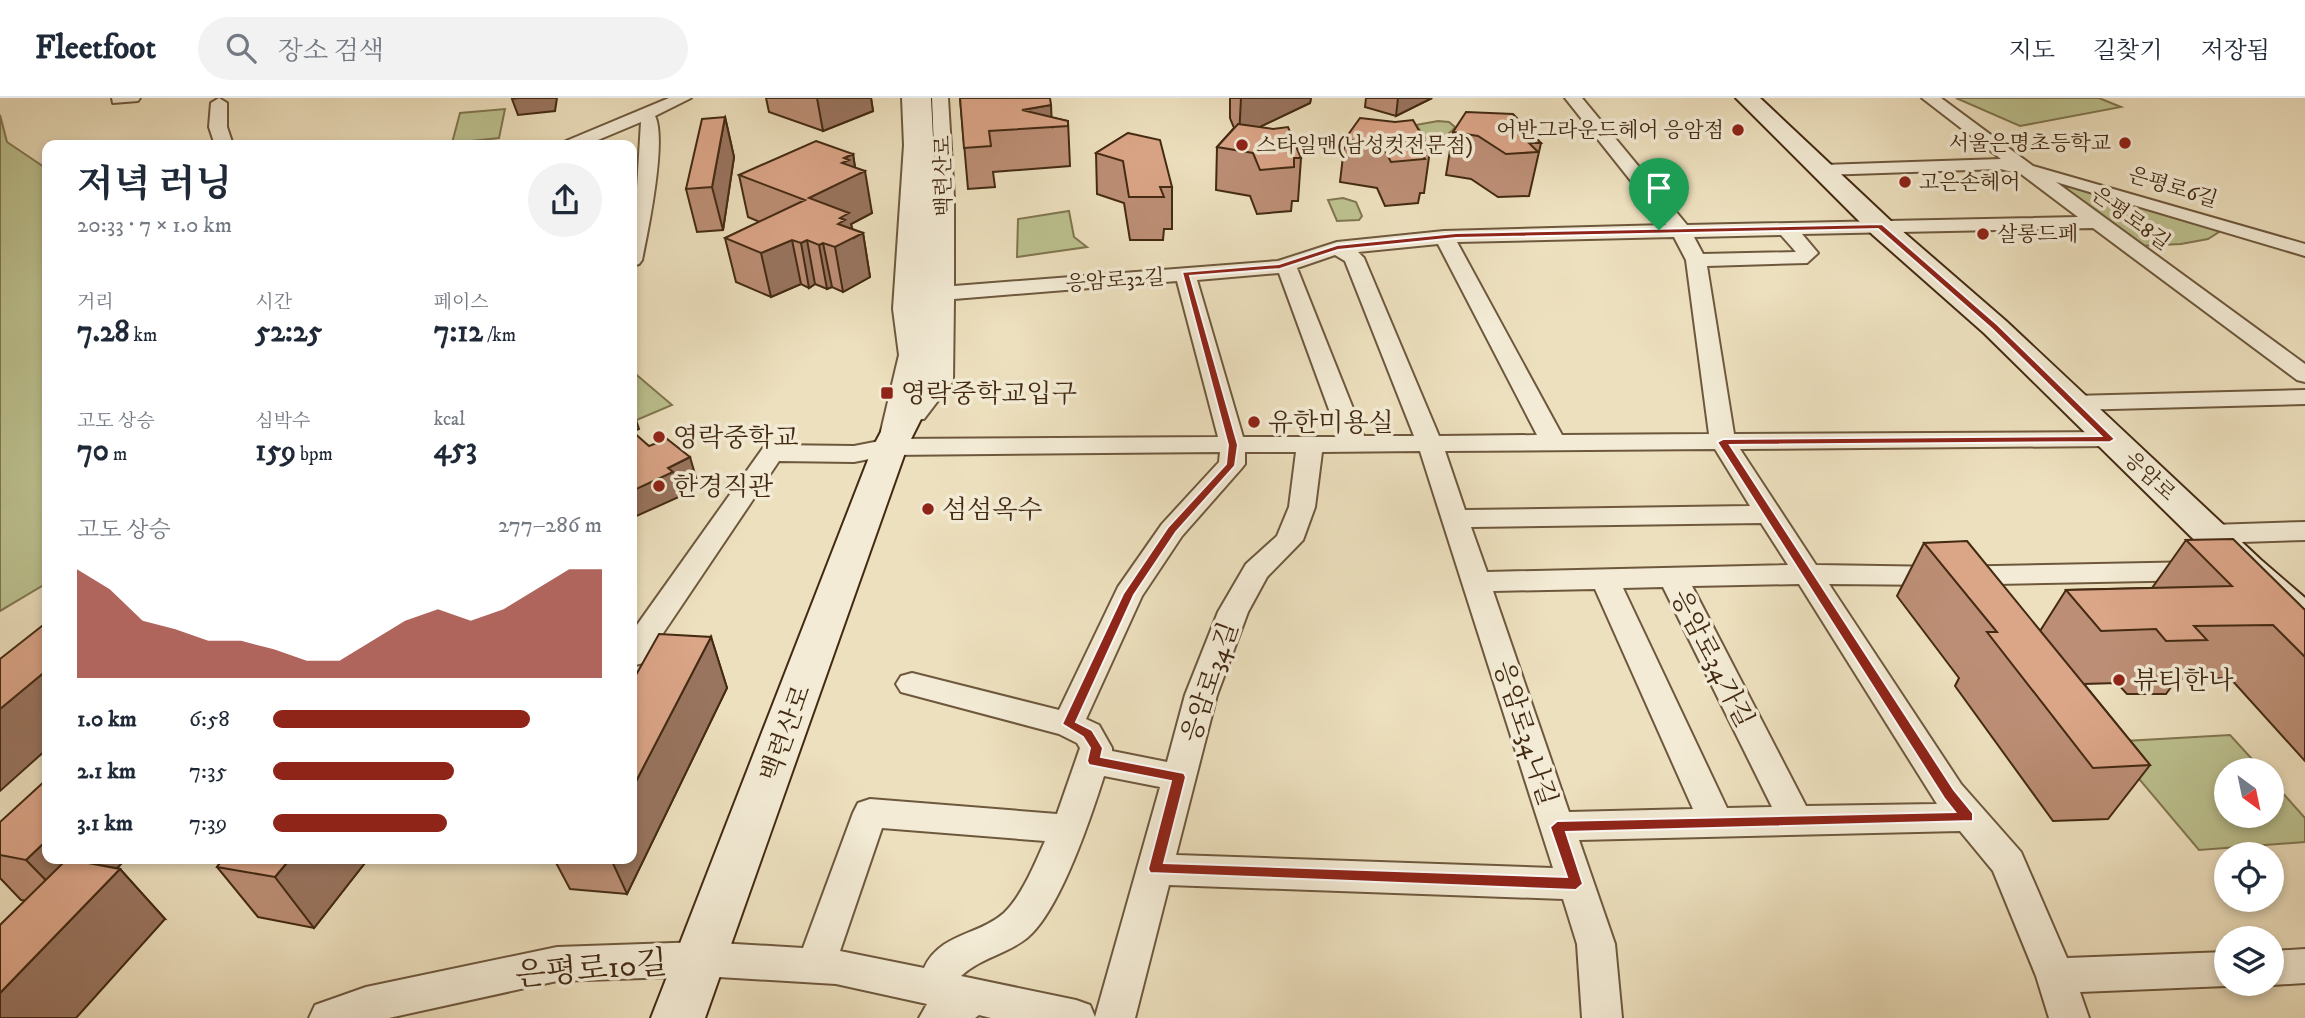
<!DOCTYPE html>
<html lang="ko">
<meta charset="utf-8">
<style>
body{margin:0;font-family:"IM FELL DW Pica","Noto Serif KR",serif;background:#f2f2f3;color:#1f2937;height:100vh;display:flex;flex-direction:column;font-size:26px;white-space:nowrap}
*{box-sizing:border-box;margin:0}
p{font-size:23px;color:#747a83}
.icon{flex:none;width:38px;height:38px;fill:none;stroke:currentColor;stroke-width:2;stroke-linecap:round;stroke-linejoin:round}
.map{position:relative;flex:1;overflow:hidden}
.sheet{position:absolute;left:42px;top:42px;width:595px;height:724px;display:flex;flex-direction:column;background:#fff;border-radius:14px;box-shadow:0 4px 10px #0003}
.sheet>*{flex:none}
.needle{width:46px;rotate:147deg}
.controls{position:absolute;left:2214px;top:660px;display:grid;gap:14px}
.controls a{display:grid;place-items:center;width:70px;height:70px;border-radius:50%;background:#fff;box-shadow:0 4px 10px #0003;font-size:35px}
.pin{position:absolute;display:grid;place-items:center;width:60px;height:60px;color:#fff;margin:-72px -30px;border-radius:50% 50% 50% 0;rotate:-45deg;box-shadow:0 0 7px #0007}
.pin .icon{rotate:45deg}
.round{display:grid;place-items:center;flex:none;width:74px;height:74px;border-radius:37px;background:#f2f2f3}
.headline{display:flex;align-items:center;justify-content:space-between;height:119px;padding:0 35px}
h1{font-size:38px;font-weight:700;line-height:52px}
.stats{display:grid;grid-template-columns:repeat(3,1fr);gap:10px;height:119px;padding:7px 35px}
.stats div{display:grid;align-content:center}
.stats b{font-size:30px;font-weight:700}
.stats small{font-size:19px;font-weight:400}
.stats p{font-size:19px}
.chart{height:196px;padding:14px 35px}
.chart p{display:flex;justify-content:space-between}
.chart svg{width:100%;height:126px;margin-top:7px;fill:#8f2418;opacity:.7}
ul{padding:0 35px;list-style:none;font-size:23px}
li{display:grid;grid-template-columns:112px 84px 1fr;align-items:center;height:52px}
li i{height:18px;border-radius:9px;background:#8f2418}
header{display:flex;align-items:center;gap:42px;box-sizing:border-box;height:98px;padding:0 35px;background:#fff;border-bottom:2px solid #e0e1e3}
header strong{font-size:33px}
nav{display:flex;gap:38px;margin-inline-start:auto;font-size:24px}
.search{width:490px;height:63px;background:#f2f2f3;display:flex;align-items:center;gap:18px;box-sizing:border-box;padding:0 24px;border-radius:38px;color:#747a83;font-size:26px}
.map>svg:first-child{display:block}
.green{fill:#bcc18f;stroke:#807650;stroke-width:2}
.lines{fill:none;stroke-linecap:round;stroke-linejoin:round}
.minor-casing{stroke:#6e583d;stroke-width:4}
.secondary-casing{stroke:#432a12;stroke-width:4}
.minor{fill:#f3ebd5;fill-rule:evenodd}
.secondary{fill:#f3ebd5;fill-rule:evenodd}
.wall{fill:#bc8e75;stroke:#432a12;stroke-width:2}
.shaded-wall{fill:#99745f;stroke:#432a12;stroke-width:2}
.building{fill:#dba588;stroke:#432a12;stroke-width:2}
.route{fill:#8f2418;stroke:#fff;stroke-width:2;fill-rule:evenodd}
.poi-dot{fill:#8f2418;stroke:#f3ebd5;stroke-width:2.5}
.labels{text-anchor:middle;stroke-width:7;stroke-linejoin:round;paint-order:stroke}
.far-poi-label{font-size:21px;fill:#432a12;stroke:#f3ebd5;text-anchor:start}
.far-street-label{font-size:21px;fill:#432a12;stroke:#f3ebd5}
.poi-label{font-size:26px;fill:#432a12;stroke:#f3ebd5;text-anchor:start}
.street-label{font-size:26px;fill:#432a12;stroke:#f3ebd5}
.near-street-label{font-size:32px;fill:#432a12;stroke:#f3ebd5}
</style>
<header>
<strong>Fleetfoot</strong>
<div class="search"><svg class="icon" aria-label="search" viewBox="0 0 24 24"><circle cx="10" cy="10" r="6"/><path d="M15 15l6 6"/></svg>장소 검색</div>
<nav><a>지도</a><a>길찾기</a><a>저장됨</a></nav>
</header>
<div class="map">
<svg width="2305" height="920" viewBox="0 0 2305 920">
<rect width="100%" height="100%" fill="#ede0be"/>
<filter id="stains"><feTurbulence type="fractalNoise" baseFrequency=".00286" numOctaves="4"/><feColorMatrix values="0 0 0 0 .2 0 0 0 0 .09 0 0 0 0 .02 0 0 0 .5 -.17"/></filter>
<radialGradient id="worn" r=".72"><stop offset=".6" stop-color="#630" stop-opacity="0"/><stop offset="1" stop-color="#630" stop-opacity=".3"/></radialGradient>
<!-- green -->
<path class="green" d="M1956,0H2099L2121,9L2020,28Z
M505,11L499,40L452,45L460,15Z
M0,17L7,44L47,71V485L0,513Z
M1438,23L1449,24L1455,29C1448,40 1431,42 1420,38L1422,35L1416,27Z
M2042,79L2222,132L2208,141L2181,146L2139,148Z
M1343,100L1356,104L1362,118L1359,122L1337,123L1328,102Z
M1069,113L1074,139L1087,149L1017,159L1018,121Z
M632,273L672,307L632,324Z
M2230,637L2262,672H2226V718H2272V683L2305,720V744L2199,752L2108,644Z"/>
<g class="lines">
<!-- minor casing -->
<g class="minor-casing">
<path id="minor" d="M112,0H140L138,3L113,5Z
M219,0L227,5V29L233,47H215L209,29L211,5Z
M669,0H691L655,18C667,42 648,133 642,162L639,166L632,168V114L637,90L641,24L586,47H563L566,43Z
M902,0H918L922,47L915,211L921,257L911,305L929,282L936,100L932,0H948L954,100V188L1278,163L1337,144L1444,133L1666,127L1565,0H1582L1687,127L2078,119L2021,76L2000,71L1823,77L1814,72L1823,67L2001,61L1922,0H1941L2033,68L2305,146V158L2056,84L2305,266V284L2297,282L2093,130L1802,136L1818,155L1807,165L1707,168L1734,336L2110,334L2119,336L2122,341L2119,346L2110,348L1740,351L1816,467L1944,469L2201,464L2211,466L2215,473L2211,480L2201,482L1944,487L1829,486L1961,686L2021,754L2067,860L2226,854V886H2234L2226,888L2080,894L2089,920H2049L2036,878L1993,773L1960,733L1579,742L1615,846L1622,920H1582L1577,846L1563,801L1169,787L1135,920H991L979,917L975,920H919L927,906L836,886L702,878L557,883L389,920H309L315,907L366,889L557,849L702,844L803,850L853,715L858,705L870,701L1057,716L1080,650L1077,645L1059,636L901,594L896,586L901,578L912,575L1059,612L1118,489L1162,426L1219,364L1220,354L890,357L854,364L779,363L643,565L632,568V534L763,350L772,347L854,348L890,341L1218,339L1177,183L954,201L953,283L924,321L908,322L902,338L893,340L884,338L881,333L899,257L893,211L904,47ZM1781,137L1796,154L1703,156L1694,139ZM1674,139L1686,162L1709,336L1562,337L1457,144ZM1438,146L1537,337L1439,338L1364,160L1358,154ZM1335,157L1345,163L1414,338H1364L1297,170ZM1279,175L1339,339H1243L1197,182ZM1715,351L1750,408L1465,412L1445,353ZM1420,353L1553,770L1176,757L1217,597L1248,514L1267,479L1303,442L1315,409L1322,354ZM1245,354H1296L1289,409L1277,438L1246,466L1218,514L1185,597L1167,664L1112,653V650L1099,627L1086,621L1142,498L1182,438L1241,371L1245,366ZM1761,425L1788,467L1487,474L1471,429ZM1799,486L1937,706L1806,708L1692,488ZM1663,489L1772,709L1727,710L1623,490ZM1595,491L1693,711L1569,714L1493,493ZM1104,678L1160,689L1095,919L1090,907L1076,902L961,878C980,860 1007,856 1027,840C1060,813 1091,719 1104,678ZM882,730L1045,743C1034,767 1023,796 1004,815C978,838 940,835 924,870L840,853Z
M2305,292V306L2072,312L2063,310L2060,305L2063,300L2072,298Z
M2305,424V442L2211,445L2201,442L2197,436L2201,430L2211,427Z
M2305,851V885L2272,887L2267,886H2272V853Z"/>
</g>
<!-- secondary casing -->
<g class="secondary-casing">
<path id="secondary" d="M909,0H931L945,273L907,349L705,920H651L873,349L913,273Z
M1736,0H1760L1893,125L2006,223L2261,462L2305,500V536L2291,532L2233,480L1984,235L1873,137Z"/>
</g>
<!-- minor -->
<use href="#minor" class="minor"/>
<!-- secondary -->
<use href="#secondary" class="secondary"/>
</g>
<!-- wall -->
<path class="wall" d="M766,0H871L873,13L823,33L769,14Z
M960,0L1068,23L1070,68L993,74L995,89L968,91Z
M1230,0H1311L1310,5L1259,29L1301,60L1298,103H1292L1291,113L1257,116L1250,98L1216,92L1217,49L1234,30L1230,20Z
M1366,0H1432L1396,18L1365,9Z
M725,19L734,59L723,132L697,134L686,91Z
M1453,34L1541,45L1529,98L1498,99L1471,81L1446,77Z
M1128,35L1172,89V131H1164L1163,142H1130L1124,105L1097,96L1096,55Z
M1345,41L1430,52L1424,95H1420L1418,105L1385,108L1377,90L1340,84Z
M853,56L855,69L872,115L851,126L852,131L863,135L870,179L843,194L832,189L827,191L815,186L809,190L801,186L771,199L736,184L725,140L760,124L748,119L739,77Z
M2186,442L2305,512V663L2230,580L2177,581L2166,596H2127L2117,585L2084,586L2150,667L2108,721L2053,723L1955,588L1959,580L1897,498L1924,445L2040,533L2066,492L2152,490Z
M711,539L727,590L627,796L570,791L554,761H632Z
M0,724L120,771L165,821L21,802L0,780Z
M223,761H368L314,830L258,819L217,769Z"/>
<!-- shaded-wall -->
<path class="shaded-wall" d="M518,0H557L555,13L518,17L512,1Z
M817,0H871L873,13L823,33Z
M1241,0H1311L1310,5L1239,39Z
M1398,0H1432L1396,18Z
M1051,7L1052,29L1022,12Z
M725,19L734,59L723,132L712,89Z
M853,56L856,77L865,73L872,115L851,126L854,140L863,135L870,179L843,194L835,149L809,100L842,65L844,60Z
M792,142L801,186L771,199L761,155Z
M807,142L815,186L809,190L801,145Z
M823,145L832,189L827,191L819,147Z
M632,310L639,331L632,334Z
M690,359L697,383L679,392L681,398L632,420V393L668,370Z
M711,539L727,590L627,796L611,761H632V691Z
M47,572V651L0,693V611Z
M47,742V761H126L76,813L26,762Z
M290,761H368L314,830L275,779Z
M120,771L165,821L76,920H0V895Z"/>
<!-- building -->
<path class="building" d="M960,0H1050L1051,7L1022,12L1068,23V28L989,33L991,48L964,50Z
M1466,14L1513,16L1541,45H1529L1538,54L1506,56L1478,38L1453,34Z
M725,19L712,89L686,91L702,21Z
M1360,20L1395,24L1413,22L1430,52L1419,53L1425,61L1391,64L1382,47L1345,41Z
M1238,26L1273,31L1288,29L1301,60H1294V69L1260,72L1253,55L1217,49Z
M1128,35L1160,42L1172,89H1160L1164,99H1129L1123,63L1096,55Z
M816,43L853,56L844,60L849,62L842,65L865,73L809,100L849,115L840,120L845,122L838,126L863,135L835,149L823,145L819,147L807,142L801,145L792,142L761,155L725,140L805,102L739,77Z
M632,333L649,348L667,341L690,359L668,370L673,374L632,393Z
M2233,441L2305,512V559L2273,527L2194,528L2207,542L2166,543L2156,531L2101,533L2066,492L2232,488L2186,442Z
M1967,443L2150,667L2093,670L1987,534H1997L1924,445Z
M47,524V572L0,611V561Z
M659,536L711,539L632,691V584Z
M47,681V742L26,762L0,757V724Z
M67,761L120,771L0,895V827Z
M223,761H290L275,779L217,769Z"/>
<!-- route -->
<path class="route" d="M1882,126L1998,227L2115,341L2110,344L1730,347L1954,692L1973,715V723L1566,734L1583,786L1576,792L1150,775L1148,771L1171,683L1089,667L1087,663L1090,650L1083,639L1062,626L1123,496L1168,429L1226,366L1228,347L1182,174L1279,166L1337,147L1456,135ZM1878,131L1992,231L2101,338L1723,341L1717,344L1944,700L1955,714L1557,723L1550,729L1567,779L1164,765L1186,679L1184,675L1101,659L1103,650L1092,632L1076,624L1134,497L1176,434L1235,368L1238,347L1190,178L1280,171L1338,152L1456,140Z"/>
<!-- markers -->
<g class="poi-dot">
<circle cx="1738" cy="32" r="7"/>
<circle cx="2125" cy="45" r="7"/>
<circle cx="1242" cy="47" r="7"/>
<circle cx="1905" cy="84" r="7"/>
<circle cx="1983" cy="136" r="7"/>
<rect x="880" y="288" width="14" height="14" rx="3.5"/>
<circle cx="1254" cy="324" r="7"/>
<circle cx="659" cy="339" r="7"/>
<circle cx="659" cy="388" r="7"/>
<circle cx="928" cy="411" r="7"/>
<circle cx="2119" cy="582" r="7"/>
</g>
<g class="labels">
<!-- far-poi labels -->
<g class="far-poi-label">
<text x="1724" y="39" text-anchor="end">어반그라운드헤어 응암점</text>
<text x="2111" y="52" text-anchor="end">서울은명초등학교</text>
<text x="1256" y="54">스타일맨(남성컷전문점)</text>
<text x="1919" y="91">고은손헤어</text>
<text x="1997" y="143">살롱드페</text>
</g>
<!-- far-street labels -->
<g class="far-street-label">
<text transform="translate(943 78) rotate(-91)" y="7">백련산로</text>
<text transform="translate(2173 89) rotate(17)" y="7">은평로6길</text>
<text transform="translate(2131 120) rotate(36)" y="7">은평로8길</text>
<text transform="translate(1115 182) rotate(-4)" y="7">응암로32길</text>
<text transform="translate(2150 378) rotate(43)" y="7">응암로</text>
</g>
<!-- poi labels -->
<g class="poi-label">
<text x="901" y="304">영락중학교입구</text>
<text x="1268" y="333">유한미용실</text>
<text x="673" y="348">영락중학교</text>
<text x="673" y="397">한경직관</text>
<text x="942" y="420">섬섬옥수</text>
<text x="2133" y="591">뷰티한나</text>
</g>
<!-- street labels -->
<g class="street-label">
<text transform="translate(1713 560) rotate(63)" y="9">응암로34가길</text>
<text transform="translate(1209 584) rotate(-71)" y="9">응암로34길</text>
<text transform="translate(785 635) rotate(-70)" y="9">백련산로</text>
<text transform="translate(1526 635) rotate(72)" y="9">응암로34나길</text>
</g>
<!-- near-street labels -->
<g class="near-street-label">
<text transform="translate(591 870) rotate(-5)" y="11">은평로10길</text>
</g>
</g>
<rect width="100%" height="100%" filter="url(#stains)"/>
<rect width="100%" height="100%" fill="url(#worn)"/>
</svg>
<div class="controls">
<a><svg class="needle" viewBox="-14 -14 28 28"><path d="M0-13l5 13h-10z" fill="#e53935"/><path d="M0 13l5-13h-10z" fill="#747a83"/></svg></a>
<a><svg class="icon" aria-label="locate" viewBox="0 0 24 24"><circle cx="12" cy="12" r="6"/><path d="M12 2v4M12 18v4M2 12h4M18 12h4"/></svg></a>
<a><svg class="icon" aria-label="layers" viewBox="0 0 24 24"><path d="M12 4l9 5-9 5-9-5zM3 14l9 5 9-5"/></svg></a>
</div>
<div class="pin" style="left:1659px;top:132px;background:#1e9e55"><svg class="icon" aria-label="arrive" viewBox="0 0 24 24"><path d="M6 21V4h12l-3 4 3 4H6"/></svg></div>
<section class="sheet">
<div class="headline"><div><h1>저녁 러닝</h1><p>20:33 · 7 × 1.0 km</p></div><a class="round"><svg class="icon" aria-label="share" viewBox="0 0 24 24"><path d="M12 15V3M7 8l5-5 5 5M5 13v7h14v-7"/></svg></a></div>
<div class="stats">
<div><p>거리</p><b>7.28<small> km</small></b></div>
<div><p>시간</p><b>52:25</b></div>
<div><p>페이스</p><b>7:12<small> /km</small></b></div>
</div>
<div class="stats">
<div><p>고도 상승</p><b>70<small> m</small></b></div>
<div><p>심박수</p><b>159<small> bpm</small></b></div>
<div><p>kcal</p><b>453</b></div>
</div>
<div class="chart"><p><span>고도 상승</span>277–286 m</p>
<svg viewBox="0 0 160 44" preserveAspectRatio="none"><path d="M0 44V6L10 13L20 24L30 27L40 31L50 31L60 34L70 38L80 38L90 31L100 24L110 20L120 24L130 20L140 13L150 6L160 6V44z"/></svg>
</div>
<ul>
<li><b>1.0 km</b>6:58<i style="width:78%"></i></li>
<li><b>2.1 km</b>7:35<i style="width:55%"></i></li>
<li><b>3.1 km</b>7:39<i style="width:53%"></i></li>
</ul>
</section>
</div>
